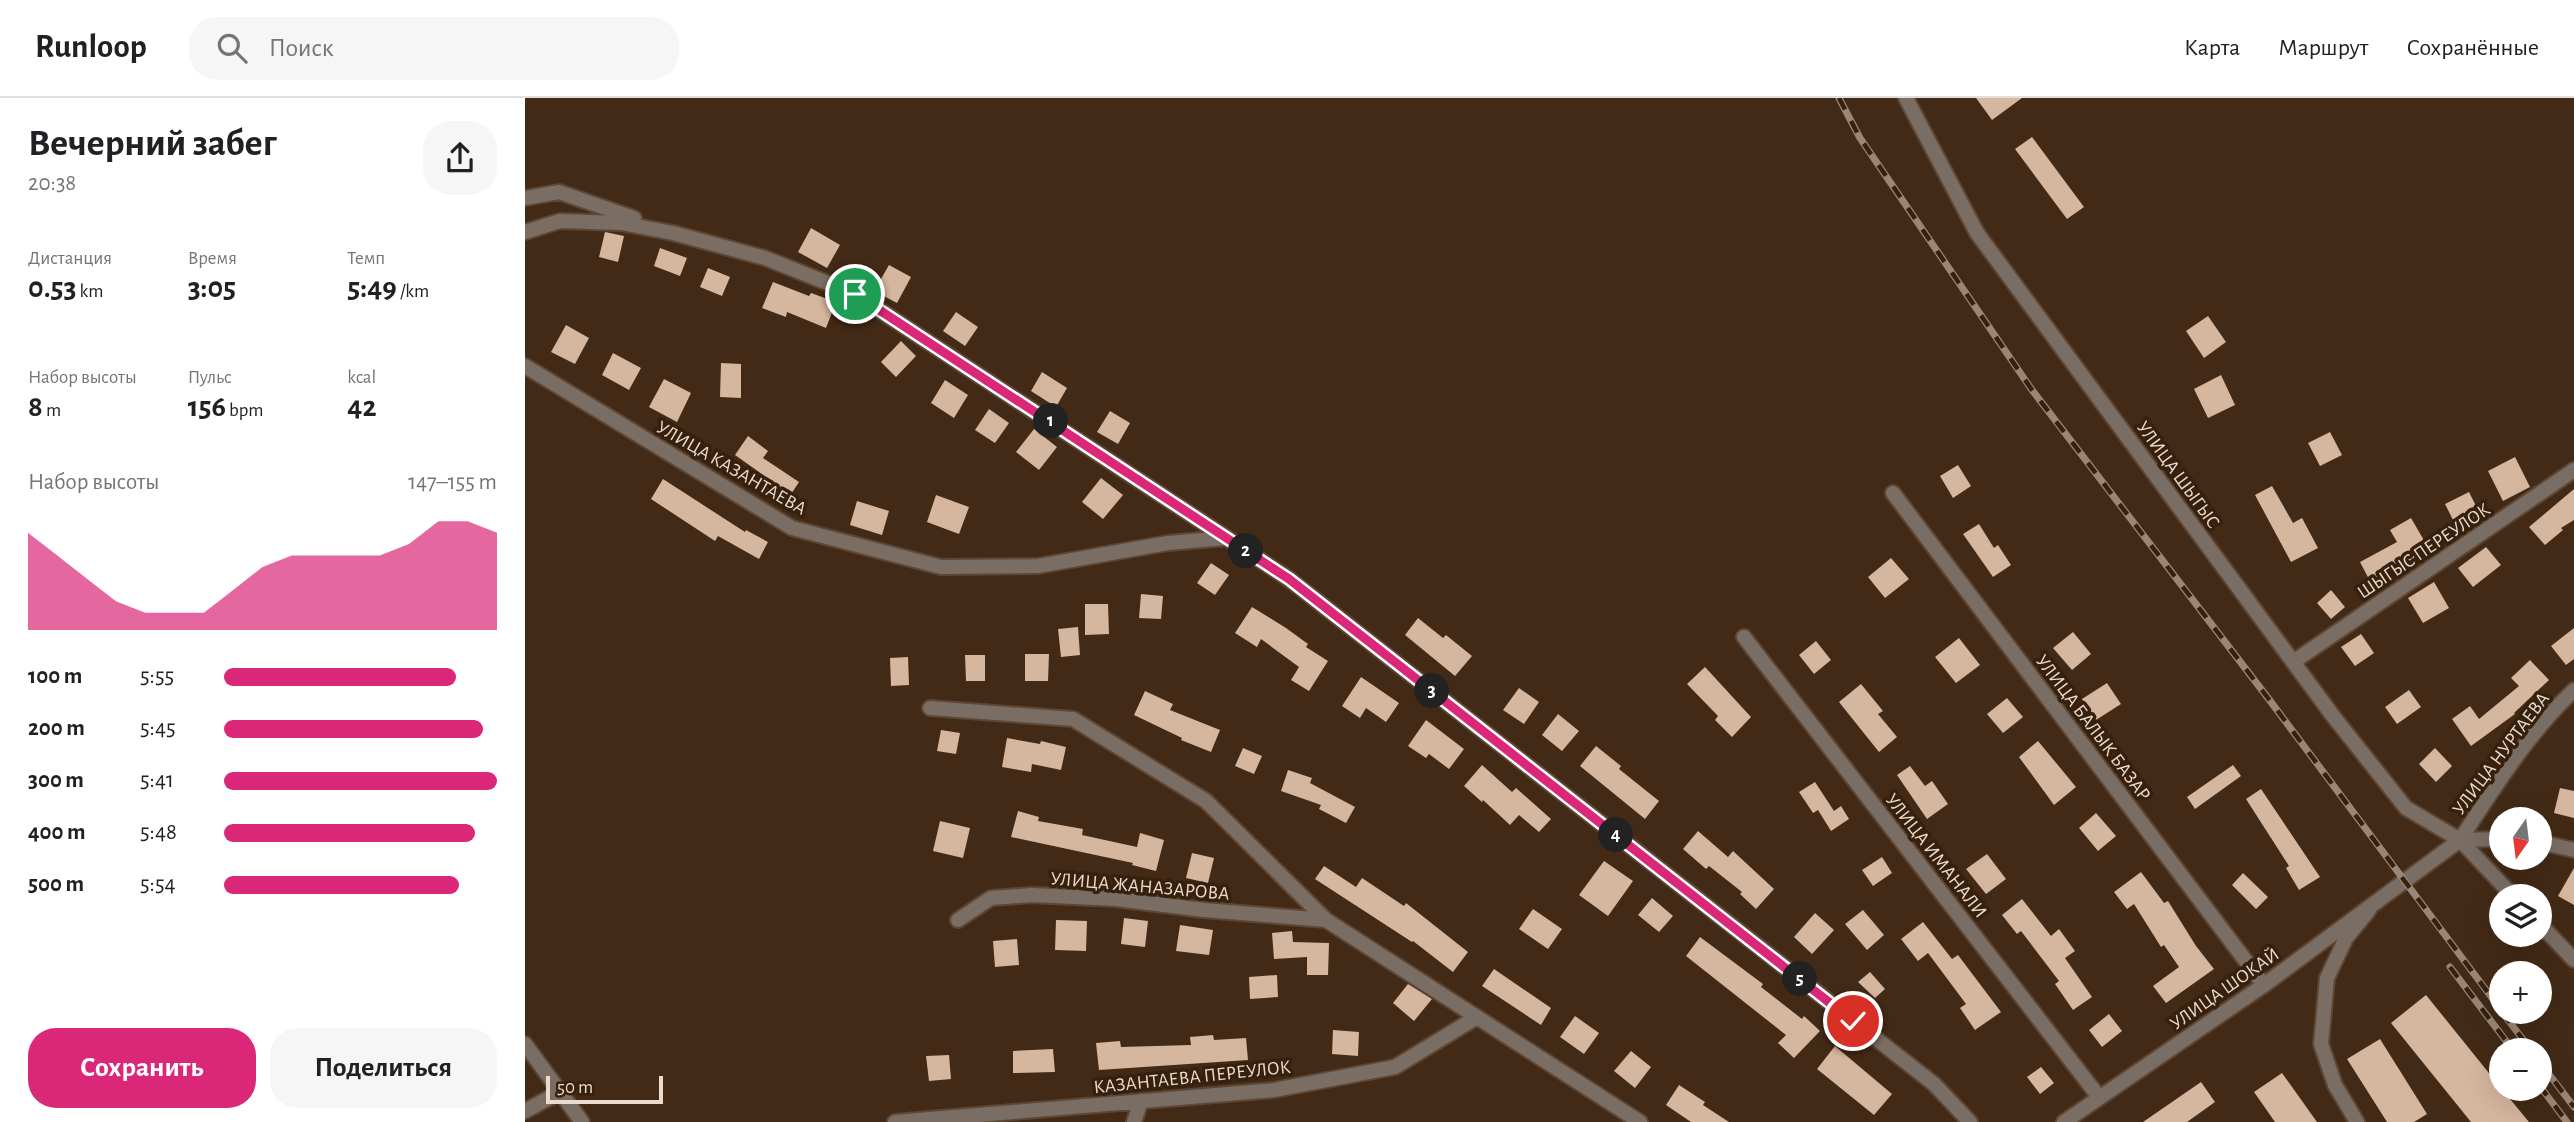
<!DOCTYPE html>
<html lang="ru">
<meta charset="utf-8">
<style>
body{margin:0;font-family:"Alegreya Sans",sans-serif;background:#f6f6f6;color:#202124;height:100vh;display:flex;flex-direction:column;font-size:26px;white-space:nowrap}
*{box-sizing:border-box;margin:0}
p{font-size:23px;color:#757577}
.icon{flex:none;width:38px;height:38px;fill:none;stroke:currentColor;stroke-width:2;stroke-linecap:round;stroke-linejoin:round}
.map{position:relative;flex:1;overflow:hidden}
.sheet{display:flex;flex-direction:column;background:#fff;width:525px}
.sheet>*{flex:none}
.needle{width:46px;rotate:194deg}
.tools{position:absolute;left:1964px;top:709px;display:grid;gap:14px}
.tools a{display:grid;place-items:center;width:63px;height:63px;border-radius:50%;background:#fff;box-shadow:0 7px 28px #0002;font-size:35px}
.scale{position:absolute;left:21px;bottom:18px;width:117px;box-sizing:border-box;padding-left:7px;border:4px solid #ebdbcf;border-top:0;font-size:19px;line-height:24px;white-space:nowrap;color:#ebdbcf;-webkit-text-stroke:5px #37200c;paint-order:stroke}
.pin{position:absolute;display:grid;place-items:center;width:60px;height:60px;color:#fff;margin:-30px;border:4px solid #fff;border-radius:50%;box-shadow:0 2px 7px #0007}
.km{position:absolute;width:35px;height:35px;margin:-18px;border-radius:50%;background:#222;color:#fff;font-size:19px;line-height:35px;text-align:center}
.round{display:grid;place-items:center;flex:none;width:74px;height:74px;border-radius:28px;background:#f6f6f6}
.head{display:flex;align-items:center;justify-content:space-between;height:119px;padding:0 28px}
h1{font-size:38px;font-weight:700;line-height:52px}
.stats{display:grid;grid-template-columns:repeat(3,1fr);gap:10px;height:119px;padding:7px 28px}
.stats div{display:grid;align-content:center}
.stats b{font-size:30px;font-weight:700}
.stats small{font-size:19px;font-weight:400}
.stats p{font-size:19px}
.chart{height:196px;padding:14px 28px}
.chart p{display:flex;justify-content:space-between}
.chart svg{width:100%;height:126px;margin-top:7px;fill:#db2777;opacity:.7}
.button{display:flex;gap:14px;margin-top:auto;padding:14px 28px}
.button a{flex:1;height:80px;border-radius:28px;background:#db2777;color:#fff;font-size:28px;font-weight:700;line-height:80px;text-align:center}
.button a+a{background:#f6f6f6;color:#202124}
ul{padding:0 28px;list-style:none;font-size:23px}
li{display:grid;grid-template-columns:112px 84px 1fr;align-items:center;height:52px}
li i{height:18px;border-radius:9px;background:#db2777}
header{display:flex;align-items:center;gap:42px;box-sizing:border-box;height:98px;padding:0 35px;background:#fff;border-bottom:2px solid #e0e0e0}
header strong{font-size:33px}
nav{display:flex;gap:38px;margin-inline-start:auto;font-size:24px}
.search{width:490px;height:63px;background:#f6f6f6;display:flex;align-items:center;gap:18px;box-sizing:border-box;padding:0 24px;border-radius:28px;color:#757577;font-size:26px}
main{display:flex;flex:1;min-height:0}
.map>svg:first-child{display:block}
.building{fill:#d5b69f}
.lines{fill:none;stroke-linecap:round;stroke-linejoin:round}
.minor-casing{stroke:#5d4634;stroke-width:18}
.tertiary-casing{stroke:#5d4634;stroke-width:18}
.minor{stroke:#7a6d64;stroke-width:14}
.tertiary{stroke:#7a6d64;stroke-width:14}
.rail-casing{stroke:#9a8677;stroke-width:7}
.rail{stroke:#37200c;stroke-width:4.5;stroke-dasharray:13;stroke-linecap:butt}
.route-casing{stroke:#fff;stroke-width:14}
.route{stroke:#db2777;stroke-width:9}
.labels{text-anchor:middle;stroke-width:7;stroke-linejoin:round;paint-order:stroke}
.street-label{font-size:19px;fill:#ebdbcf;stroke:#37200c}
</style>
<header>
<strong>Runloop</strong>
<div class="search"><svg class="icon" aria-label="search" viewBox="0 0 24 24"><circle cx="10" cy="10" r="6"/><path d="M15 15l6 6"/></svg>Поиск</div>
<nav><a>Карта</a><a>Маршрут</a><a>Сохранённые</a></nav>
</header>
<main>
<section class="sheet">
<div class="head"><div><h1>Вечерний забег</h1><p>20:38</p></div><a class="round"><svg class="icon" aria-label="share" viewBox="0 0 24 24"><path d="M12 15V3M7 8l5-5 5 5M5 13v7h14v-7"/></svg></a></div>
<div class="stats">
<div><p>Дистанция</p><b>0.53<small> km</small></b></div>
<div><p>Время</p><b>3:05</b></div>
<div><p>Темп</p><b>5:49<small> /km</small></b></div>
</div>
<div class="stats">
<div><p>Набор высоты</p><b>8<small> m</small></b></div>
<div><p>Пульс</p><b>156<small> bpm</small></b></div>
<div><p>kcal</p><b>42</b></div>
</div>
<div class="chart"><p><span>Набор высоты</span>147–155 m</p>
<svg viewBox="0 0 160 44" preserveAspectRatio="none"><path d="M0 44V10L10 18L20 26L30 34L40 38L50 38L60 38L70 30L80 22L90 18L100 18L110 18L120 18L130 14L140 6L150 6L160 10V44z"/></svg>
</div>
<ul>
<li><b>100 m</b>5:55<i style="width:85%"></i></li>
<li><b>200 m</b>5:45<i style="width:95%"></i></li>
<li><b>300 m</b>5:41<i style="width:100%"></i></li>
<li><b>400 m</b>5:48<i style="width:92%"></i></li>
<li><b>500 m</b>5:54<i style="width:86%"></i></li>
</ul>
<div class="button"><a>Сохранить</a><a>Поделиться</a></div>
</section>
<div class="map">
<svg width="2049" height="1024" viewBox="0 0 2049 1024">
<rect width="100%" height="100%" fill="#422a16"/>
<!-- building -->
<path class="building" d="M1451,0H1497L1467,22Z
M1507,39L1559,109L1542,121L1490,51Z
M286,130L315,147L302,170L273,154Z
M80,134L99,138L93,164L74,159Z
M135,150L162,160L155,178L129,168Z
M364,167L386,179L372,205L349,193Z
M183,170L205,179L197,198L175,189Z
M248,184L284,198L286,195L311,204L301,230L262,214L261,219L237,210Z
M431,214L453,229L440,248L418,233Z
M1683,218L1701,244L1679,260L1661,233Z
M41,227L64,240L50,266L26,254Z
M376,243L391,258L371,279L356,264Z
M88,255L116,270L104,292L77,277Z
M196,265L216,266V300L195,299Z
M517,274L542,290L531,309L506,293Z
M1696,277L1710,307L1683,320L1669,291Z
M139,281L166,295L152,324L124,309Z
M420,282L443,297L429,320L406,305Z
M464,311L484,325L470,345L450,332Z
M585,313L605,325L593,346L572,334Z
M509,331L532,349L514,372L491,354Z
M1805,334L1817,357L1795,368L1783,345Z
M223,338L243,353L238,360L274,384L259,407L234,390L241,379L210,357Z
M1990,359L2005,389L1978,403L1963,373Z
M1433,367L1446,388L1428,400L1415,378Z
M576,380L598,397L578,421L557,404Z
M138,381L220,434L221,432L243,444L234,461L193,438L190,443L126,401Z
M1747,388L1768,425L1777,420L1793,450L1766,464L1730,397Z
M2049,391V422L2036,430L2038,432L2020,447L2004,429Z
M1944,394L1957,420L1933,432L1920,406Z
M411,397L444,409L434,436L402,424Z
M332,403L364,413L357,437L325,427Z
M1886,420L1904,451L1846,485L1835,464L1872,444L1865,432Z
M1454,426L1469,450L1473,447L1486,467L1468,479L1438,436Z
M1961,449L1976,467L1948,489L1933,470Z
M1366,460L1384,481L1360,500L1343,479Z
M686,465L704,477L690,497L672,485Z
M1909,484L1924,510L1898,525L1883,500Z
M1806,492L1820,509L1806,521L1792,505Z
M616,496L638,498L636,521L614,520Z
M560,506H583L584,536L560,537Z
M727,509L761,530L783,546L781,549L803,563L784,593L766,582L774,569L736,541L732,549L710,535Z
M893,520L918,540L921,537L947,558L930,578L880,537Z
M553,529L555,557L536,559L533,531Z
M2049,530V561L2041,567L2026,548Z
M1548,534L1566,556L1547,572L1528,550Z
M1836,536L1849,555L1830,568L1816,549Z
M1434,540L1455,567L1431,585L1410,559Z
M1291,543L1306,562L1289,576L1274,557Z
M500,556H524L523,583H500Z
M440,557H460V583H441Z
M383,559L384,587L366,588L365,560Z
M2005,562L2024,582L1989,615L1990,616L1946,648L1927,621L1945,608L1954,621L1994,588L1986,580Z
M1180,569L1226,619L1207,639L1190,622L1193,618L1162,586Z
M836,579L874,605L861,624L841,610L835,620L817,608Z
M1582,585L1596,606L1571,622L1557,601Z
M1336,586L1358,613L1353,616L1372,639L1354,654L1314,604Z
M994,590L1014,604L999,626L978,612Z
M1884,592L1896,609L1872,626L1860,609Z
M620,593L648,606L645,612L695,632L686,654L656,642L657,640L609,617Z
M1482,600L1498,619L1478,635L1462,616Z
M1033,616L1054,633L1037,653L1017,637Z
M901,622L939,651L924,671L904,656L901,660L883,648Z
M416,632L435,635L431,656L412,653Z
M482,640L515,646L516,643L541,649L536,672L507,666L506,674L477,669Z
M1513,643L1551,689L1529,707L1494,659Z
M1071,648L1096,668L1094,671L1134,703L1120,721L1055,668Z
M718,650L737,658L729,676L710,668Z
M1910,650L1927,668L1911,684L1894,666Z
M957,667L987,694L991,690L1026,721L1014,734L994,717L985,727L958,702L957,704L939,688Z
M1708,667L1716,678L1670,711L1662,699Z
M1385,668L1400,688L1407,683L1423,706L1402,721L1372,677Z
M763,672L787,680L785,685L830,709L821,725L794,711L796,707L756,693Z
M1290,684L1309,713L1316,708L1324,721L1306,733L1293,712L1288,715L1274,694Z
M2035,690L2049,693V720L2029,715Z
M1736,691L1795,779L1774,792L1761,770L1764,768L1721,701Z
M493,713L514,719L513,723L558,731L557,737L612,749L615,735L639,742L631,773L607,767L608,765L486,739Z
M1571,715L1591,738L1573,753L1554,730Z
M415,723L445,730L438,760L408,753Z
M1173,733L1203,759L1208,753L1249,791L1231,811L1215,796L1217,794L1184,768L1181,771L1158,751Z
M667,755L689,760L683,785L661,780Z
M1462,756L1481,781L1461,796L1441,771Z
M1357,759L1367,775L1348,788L1337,772Z
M1079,763L1108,783L1083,818L1054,797Z
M799,768L831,789L837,780L879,808L881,805L943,854L928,874L888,843L887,844L790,781Z
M2049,770V807L2033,798Z
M1616,774L1639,805L1643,803L1671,848L1689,871L1641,905L1628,888L1654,869L1639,847L1636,849L1609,806L1602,811L1589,794Z
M1718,775L1743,799L1731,811L1707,787Z
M1127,800L1148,818L1134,834L1113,817Z
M1497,801L1526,838L1534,831L1550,853L1540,860L1567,899L1548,912L1530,886L1534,883L1496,833L1492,836L1477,817Z
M1008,811L1037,831L1023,851L994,831Z
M1338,812L1359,837L1342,852L1320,826Z
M1290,815L1309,832L1287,856L1269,839Z
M599,820L623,823L620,849L596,846Z
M531,822L562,823L561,853L530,852Z
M1398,824L1427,861L1433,857L1476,914L1450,932L1435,910L1441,906L1403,855L1393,863L1376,841Z
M655,827L688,832L684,857L651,853Z
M767,833L768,844L804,845L803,877H782V859L749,861L747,835Z
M1175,839L1238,886L1236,889L1277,921L1279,918L1295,933L1269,960L1253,945L1261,937L1161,858Z
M492,841L494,867L470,869L468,843Z
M969,871L1026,910L1016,927L957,888Z
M1345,874L1360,891L1350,900L1333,884Z
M752,877L753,899L725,901L724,879Z
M883,886L907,901L889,923L868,905Z
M1901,897L1976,990L2004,1024H1946L1866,925Z
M1584,916L1597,933L1577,949L1564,932Z
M1050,918L1074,935L1059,956L1035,939Z
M808,932L834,934L833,958L807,956Z
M688,937L689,942L721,940L723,962L574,972L571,945L595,943L596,949L666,947L665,939Z
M1855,941L1902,1016L1889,1024H1862L1822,961Z
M1310,948L1367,996L1349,1017L1292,971Z
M528,951L530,974L488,975V953Z
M1106,953L1126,969L1110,990L1089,973Z
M424,957L426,981L404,983L401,958Z
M1516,969L1529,985L1515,996L1502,979Z
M1757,975L1792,1024H1750L1729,994Z
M1676,984L1690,1004L1662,1024H1618Z
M1154,987L1180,1004L1178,1007L1204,1024H1166L1141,1007Z"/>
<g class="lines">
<!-- minor casing -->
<g class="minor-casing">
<path id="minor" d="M1381,0L1452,135L1808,618L1881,710L1935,742
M0,100L34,94L109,120
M0,134L35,123L96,125L148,135L240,160L330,196L764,481L1409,986L1445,1024
M0,268L267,430L416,469L513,468L643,445L701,440
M1368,395L1739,887
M1219,539L1574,999
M1768,564L2049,372
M405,610L548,621L681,703L801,822L1115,1024
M1935,742C1969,690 2003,635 2049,592
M1935,742L1976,741
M2014,744L2049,752
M433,822L466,800L507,797L591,801L679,812L801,822
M0,946L57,1024
M0,1013L35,994
M370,1024L749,992L870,969L952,919
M609,1024L616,1003
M1832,1024L1810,987L1796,946L1802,880L1821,840L1844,812"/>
</g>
<!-- tertiary casing -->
<g class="tertiary-casing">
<path id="tertiary" d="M2014,825L2049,862
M1539,1024L1739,887L1935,742L1988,798"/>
</g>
<!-- minor -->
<use href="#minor" class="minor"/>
<!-- tertiary -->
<use href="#tertiary" class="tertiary"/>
<!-- rail casing -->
<g class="rail-casing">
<path id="rail" d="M1314,0L1335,40L1507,292L1743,600L1976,912
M1925,869L1988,952
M1977,914L2006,952
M2014,963L2049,1009
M2014,987L2042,1024"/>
</g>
<!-- rail -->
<use href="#rail" class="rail"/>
</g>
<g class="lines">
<!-- route casing -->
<g class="route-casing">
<path id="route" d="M330,196L764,481L1328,923"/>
</g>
<!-- route -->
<use href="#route" class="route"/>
</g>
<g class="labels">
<!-- street labels -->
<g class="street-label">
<text transform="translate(207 369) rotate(30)" y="7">УЛИЦА КАЗАНТАЕВА</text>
<text transform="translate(1654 376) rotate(54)" y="7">УЛИЦА ШЫГЫС</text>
<text transform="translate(1898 452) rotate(-34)" y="7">ШЫГЫС ПЕРЕУЛОК</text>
<text transform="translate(1569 629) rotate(53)" y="7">УЛИЦА БАЛЫК БАЗАР</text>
<text transform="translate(1975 655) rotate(-53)" y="7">УЛИЦА НУРТАЕВА</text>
<text transform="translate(1412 757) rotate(52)" y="7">УЛИЦА ИМАНАЛИ</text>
<text transform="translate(615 787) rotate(5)" y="7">УЛИЦА ЖАНАЗАРОВА</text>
<text transform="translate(1699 890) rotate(-35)" y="7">УЛИЦА ШОКАЙ</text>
<text transform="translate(667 978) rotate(-6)" y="7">КАЗАНТАЕВА ПЕРЕУЛОК</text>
</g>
</g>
</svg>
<div class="tools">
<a><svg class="needle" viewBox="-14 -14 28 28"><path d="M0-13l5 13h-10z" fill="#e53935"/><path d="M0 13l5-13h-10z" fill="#757577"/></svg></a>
<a><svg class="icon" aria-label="layers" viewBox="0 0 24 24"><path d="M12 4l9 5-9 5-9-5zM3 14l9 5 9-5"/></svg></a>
<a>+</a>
<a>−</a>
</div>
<div class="scale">50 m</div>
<div class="pin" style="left:330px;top:196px;background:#1e9e55"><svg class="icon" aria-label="arrive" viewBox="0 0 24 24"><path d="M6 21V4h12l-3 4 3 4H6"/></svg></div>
<div class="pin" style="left:1328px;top:923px;background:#d93025"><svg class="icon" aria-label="check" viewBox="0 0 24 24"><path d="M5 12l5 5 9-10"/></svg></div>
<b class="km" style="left:526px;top:323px">1</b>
<b class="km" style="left:721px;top:453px">2</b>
<b class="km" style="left:907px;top:593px">3</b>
<b class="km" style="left:1091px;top:737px">4</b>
<b class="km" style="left:1275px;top:881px">5</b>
</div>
</main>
